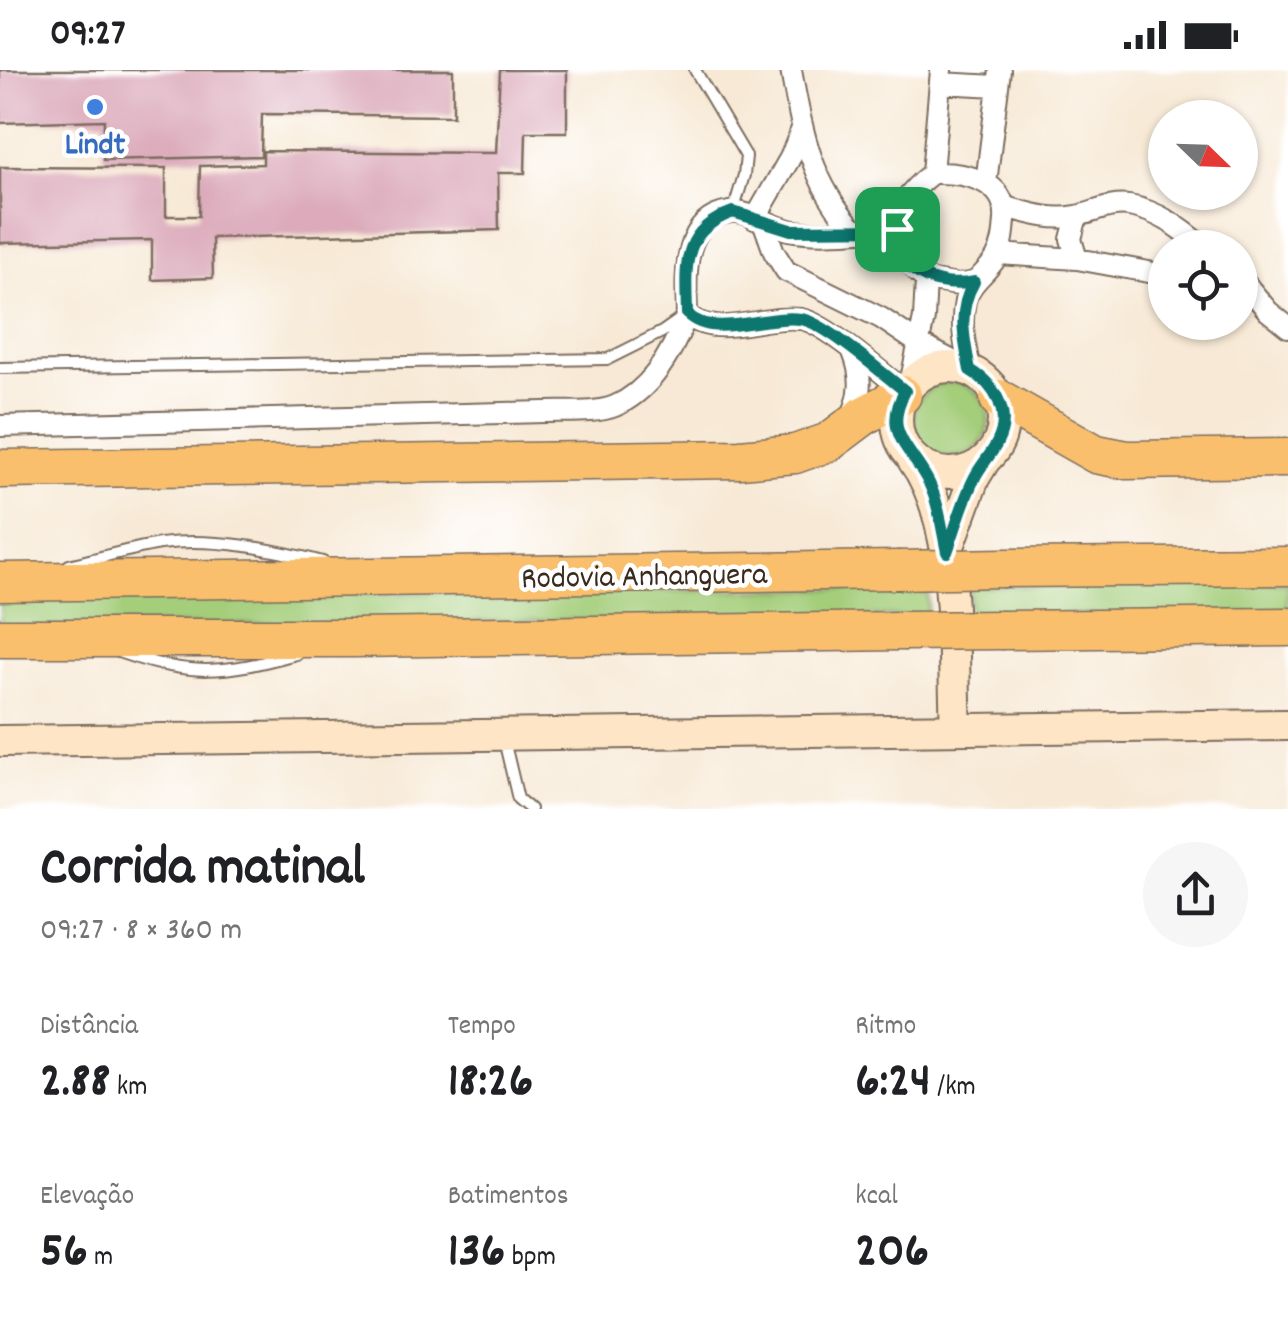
<!DOCTYPE html>
<html lang="pt">
<meta charset="utf-8">
<style>
body{margin:0;font-family:Dekko,sans-serif;background:#f6f6f6;color:#202124;height:100vh;display:flex;flex-direction:column;font-size:38px;white-space:nowrap}
*{box-sizing:border-box;margin:0}
p{font-size:32px;color:#757577}
.icon{flex:none;width:55px;height:55px;fill:none;stroke:currentColor;stroke-width:2;stroke-linecap:round;stroke-linejoin:round}
.map{position:relative;height:739px;overflow:hidden}
.details{display:flex;flex-direction:column;background:#fff;flex:1}
.details>*{flex:none}
.needle{width:65px;rotate:113deg}
.controls{position:absolute;left:1148px;top:30px;display:grid;gap:20px}
.controls a{display:grid;place-items:center;width:110px;height:110px;border-radius:50%;background:#fff;box-shadow:0 2px 8px #0004;font-size:50px}
.pin{position:absolute;display:grid;place-items:center;width:85px;height:85px;color:#fff;margin:-42px;border-radius:20px;box-shadow:0 5px 15px #0006}
.round{display:grid;place-items:center;flex:none;width:105px;height:105px;border-radius:52px;background:#f6f6f6}
.summary{display:flex;align-items:center;justify-content:space-between;height:170px;padding:0 40px}
h1{font-size:55px;font-weight:700;line-height:75px}
.figures{display:grid;grid-template-columns:repeat(3,1fr);gap:15px;height:170px;padding:10px 40px}
.figures div{display:grid;align-content:center}
.figures b{font-size:50px;font-weight:700}
.figures small{font-size:28px;font-weight:400}
.figures p{font-size:28px}
.status{display:flex;justify-content:space-between;align-items:center;height:70px;padding:0 50px;background:#fff;direction:ltr}
.status svg{height:28px;fill:currentColor}
.map>svg:first-child{display:block}
.green{fill:#a4ce7a;stroke:#707c4c;stroke-width:2.5}
.building{fill:#dcaabb}
.lines{fill:none;stroke-linecap:round;stroke-linejoin:round}
.lane-casing{stroke:#7d6d5e;stroke-width:14}
.street-casing{stroke:#7d6d5e;stroke-width:24}
.secondary-casing{stroke:#7d6d5e;stroke-width:34}
.highway-casing{stroke:#7d6d5e;stroke-width:41}
.lane{stroke:#fff;stroke-width:10}
.street{stroke:#fff;stroke-width:20}
.secondary{stroke:#fde5c5;stroke-width:30}
.highway{stroke:#f9bf6d;stroke-width:38}
.highway-bridge-casing{stroke:#7d6d5e;stroke-width:41;stroke-linecap:butt}
.highway-bridge{stroke:#f9bf6d;stroke-width:38}
.route-casing{stroke:#fff;stroke-width:20}
.route{stroke:#0f766e;stroke-width:12}
.shop-dot{fill:#3f7fe0;stroke:#fff;stroke-width:4}
.labels{text-anchor:middle;stroke-width:9;stroke-linejoin:round;paint-order:stroke}
.shop-label{font-size:32px;font-weight:bold;fill:#366cbe;stroke:#fff}
.street-label{font-size:32px;fill:#3b2a1e;stroke:#fff}
</style>
<div class="status"><b>09:27</b><svg viewBox="0 0 49 12"><path d="M0 12V9h3v3zM5 12V6h3v6zM10 12V3h3v9zM15 12V0h3v12zM26 1h20v11H26zM47 4h2v5h-2z"/></svg></div>
<div class="map">
<svg width="1288" height="739" viewBox="0 0 1288 739">
<rect width="100%" height="100%" fill="#fff"/>
<filter id="ink" filterUnits="userSpaceOnUse"><feTurbulence type="fractalNoise" baseFrequency=".01" numOctaves="2"/><feDisplacementMap in="SourceGraphic" scale="20" xChannelSelector="R" yChannelSelector="G"/><feConvolveMatrix kernelMatrix="1 2 1 2 8 2 1 2 1" color-interpolation-filters="sRGB"/></filter>
<filter id="wash" filterUnits="userSpaceOnUse"><feTurbulence type="fractalNoise" baseFrequency=".0048" numOctaves="4" result="noise"/><feDisplacementMap in="SourceGraphic" scale="40" xChannelSelector="R" yChannelSelector="G"/><feGaussianBlur stdDeviation="2.25" result="paint"/><feColorMatrix in="noise" values="0 0 0 0 0 0 0 0 0 0 0 0 0 0 0 0 0 1.4 0 .05"/><feComposite in="paint" operator="in"/></filter>
<g filter="url(#wash)">
<rect width="100%" height="100%" fill="#f7e9d5"/>
<!-- green -->
<path class="green" d="M913 350a38 38 0 1 1 76 0a38 38 0 1 1-76 0Z
M1288,512V543L969,546L970,517Z
M928,518V546L0,558V527Z"/>
<g id="blocks">
<!-- building -->
<path class="building" d="M0,0H453V46L262,44L261,86L103,90L104,50L0,53Z
M500,0H567V62H526L525,103H498L499,160L212,168L213,208L152,210V170L0,173V97L166,98V146H199L200,96L263,94V81L496,83Z"/>
</g>
</g>
<g filter="url(#ink)">
<use href="#blocks" fill-opacity="0" stroke="#7d6d5e" stroke-width="2.5"/>
<g class="lines">
<!-- lane casing -->
<g class="lane-casing">
<path id="lane" d="M695,0L746,86L744,105L733,142
M0,298L608,289L662,262L682,248
M69,495C99,488 130,479 160,474C213,467 272,479 323,492
M118,582C190,607 223,604 296,584
M504,670L518,729L530,739"/>
</g>
<!-- street casing -->
<g class="street-casing">
<path id="street" d="M791,0C801,59 812,116 855,160
M940,13L997,16
M932,103L941,0
M986,113L1000,0
M1006,137C1029,143 1051,151 1076,146C1094,143 1110,133 1129,136C1159,141 1182,159 1205,178
M755,149L790,88L801,61
M763,151L774,182L786,201L881,248L918,273L970,300
M897,159C865,160 820,166 789,160C771,156 748,140 730,142C681,149 686,208 687,244C715,271 763,244 801,249C826,253 882,304 905,321
M998,184L1077,189L1165,205
M1077,189L1071,169L1077,146
M1240,207L1268,241L1288,257
M926,210L959,215L975,212
M910,314L924,248L926,210C883,171 887,138 932,103C964,102 1008,110 1005,150C1004,164 1003,176 996,188C987,203 969,213 965,231C960,255 965,276 970,300
M849,351C862,327 863,307 853,282
M0,356L544,342C565,341 596,344 615,336C652,320 674,279 687,244"/>
</g>
<!-- secondary casing -->
<g class="secondary-casing">
<path id="secondary" d="M897 350a53 53 0 1 1 106 0a53 53 0 1 1-106 0Z
M913,390C960,454 952,581 956,659
M948,479L974,408L985,390
M0,671L1288,655"/>
</g>
<!-- highway casing -->
<g class="highway-casing">
<path id="highway" d="M999,329L1096,384L1127,390L1288,388
M0,399L740,389L795,384L829,372L865,345L902,325
M1004,498L1288,496
M0,512L897,500
M1003,560L1288,557
M0,568H354L903,561"/>
</g>
<!-- lane -->
<use href="#lane" class="lane"/>
<!-- street -->
<use href="#street" class="street"/>
<!-- secondary -->
<use href="#secondary" class="secondary"/>
<!-- highway -->
<use href="#highway" class="highway"/>
<!-- highway-bridge casing -->
<g class="highway-bridge-casing">
<path id="highway-bridge" d="M897,500L1004,498
M903,561L1003,560"/>
</g>
<!-- highway-bridge -->
<use href="#highway-bridge" class="highway-bridge"/>
</g>
</g>
<g class="lines" filter="url(#ink)">
<!-- route casing -->
<g class="route-casing">
<path id="route" d="M733,142L791,160L897,159C892,202 939,220 974,212C957,241 964,269 970,300C996,315 1012,344 997,373C991,385 981,395 975,407C963,430 956,457 947,482C942,459 939,434 929,413C912,378 881,364 905,321C882,303 826,253 801,249C763,244 714,270 687,244C686,196 680,161 733,142Z"/>
</g>
<!-- route -->
<use href="#route" class="route"/>
</g>
<!-- markers -->
<circle class="shop-dot" cx="95" cy="37" r="10"/>
<g class="labels">
<!-- shop labels -->
<g class="shop-label">
<text x="95" y="83">Lindt</text>
</g>
<!-- street labels -->
<g class="street-label">
<text transform="translate(644 504) rotate(-1)" y="11">Rodovia Anhanguera</text>
</g>
</g>
</svg>
<div class="controls">
<a><svg class="needle" viewBox="-14 -14 28 28"><path d="M0-13l5 13h-10z" fill="#e53935"/><path d="M0 13l5-13h-10z" fill="#757577"/></svg></a>
<a><svg class="icon" aria-label="locate" viewBox="0 0 24 24"><circle cx="12" cy="12" r="6"/><path d="M12 2v4M12 18v4M2 12h4M18 12h4"/></svg></a>
</div>
<div class="pin" style="left:897px;top:159px;background:#1e9e55"><svg class="icon" aria-label="arrive" viewBox="0 0 24 24"><path d="M6 21V4h12l-3 4 3 4H6"/></svg></div>
</div>
<section class="details">
<div class="summary"><div><h1>Corrida matinal</h1><p>09:27 · 8 × 360 m</p></div><a class="round"><svg class="icon" aria-label="share" viewBox="0 0 24 24"><path d="M12 15V3M7 8l5-5 5 5M5 13v7h14v-7"/></svg></a></div>
<div class="figures">
<div><p>Distância</p><b>2.88<small> km</small></b></div>
<div><p>Tempo</p><b>18:26</b></div>
<div><p>Ritmo</p><b>6:24<small> /km</small></b></div>
</div>
<div class="figures">
<div><p>Elevação</p><b>56<small> m</small></b></div>
<div><p>Batimentos</p><b>136<small> bpm</small></b></div>
<div><p>kcal</p><b>206</b></div>
</div>
</section>
